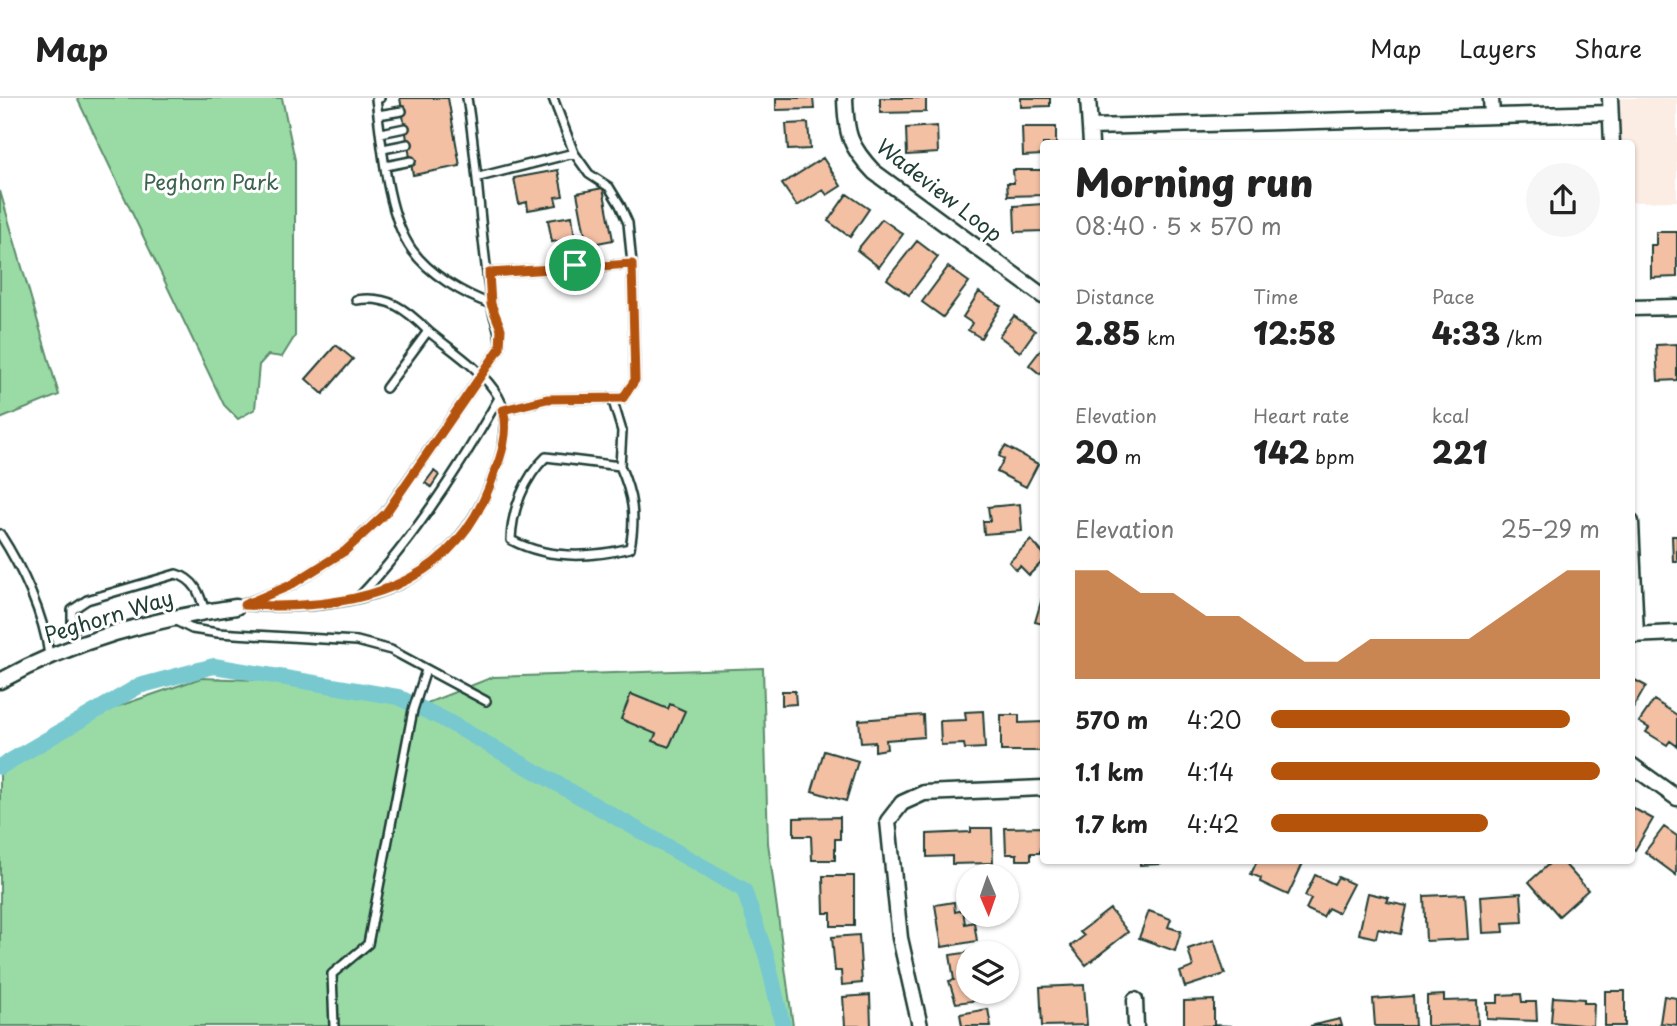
<!DOCTYPE html>
<meta charset="utf-8">
<style>
body{margin:0;font-family:"Playpen Sans",sans-serif;background:#f6f6f6;color:#222;height:100vh;display:flex;flex-direction:column;font-size:26px;white-space:nowrap}
*{box-sizing:border-box;margin:0}
p{font-size:23px;color:#767676}
.icon{flex:none;width:38px;height:38px;fill:none;stroke:currentColor;stroke-width:2;stroke-linecap:round;stroke-linejoin:round}
.map{position:relative;flex:1;overflow:hidden}
.drawer{position:absolute;left:1040px;top:42px;width:595px;height:724px;display:flex;flex-direction:column;background:#fff;border-radius:7px;box-shadow:0 2px 5px #0004}
.drawer>*{flex:none}
.needle{width:46px;rotate:178deg}
.tools{position:absolute;left:956px;top:766px;display:grid;gap:14px}
.tools a{display:grid;place-items:center;width:63px;height:63px;border-radius:50%;background:#fff;box-shadow:0 2px 5px #0004;font-size:35px}
.pin{position:absolute;display:grid;place-items:center;width:60px;height:60px;color:#fff;margin:-30px;border:4px solid #fff;border-radius:50%;box-shadow:0 2px 7px #0007}
.round{display:grid;place-items:center;flex:none;width:74px;height:74px;border-radius:37px;background:#f6f6f6}
.head{display:flex;align-items:center;justify-content:space-between;height:119px;padding:0 35px}
h1{font-size:38px;font-weight:800;line-height:52px}
.stats{display:grid;grid-template-columns:repeat(3,1fr);gap:10px;height:119px;padding:7px 35px}
.stats div{display:grid;align-content:center}
.stats b{font-size:30px;font-weight:800}
.stats small{font-size:19px;font-weight:400}
.stats p{font-size:19px}
.chart{height:196px;padding:14px 35px}
.chart p{display:flex;justify-content:space-between}
.chart svg{width:100%;height:126px;margin-top:7px;fill:#b45309;opacity:.7}
ul{padding:0 35px;list-style:none;font-size:23px}
li{display:grid;grid-template-columns:112px 84px 1fr;align-items:center;height:52px}
li i{height:18px;border-radius:9px;background:#b45309}
header{display:flex;align-items:center;gap:42px;box-sizing:border-box;height:98px;padding:0 35px;background:#fff;border-bottom:2px solid #e0e0e0}
header strong{font-size:33px}
nav{display:flex;gap:38px;margin-inline-start:auto;font-size:24px}
.map>svg:first-child{display:block}
.built{fill:#fbece4}
.green{fill:#9adba5;stroke:#5c8c6c;stroke-width:2}
.lines{fill:none;stroke-linecap:round;stroke-linejoin:round}
.canal{stroke:#78c9cf;stroke-width:16}
.building{fill:#f3c0a4;stroke:#1f3d34;stroke-width:2}
.service-casing{stroke:#1f3d34;stroke-width:12}
.minor-casing{stroke:#1f3d34;stroke-width:19}
.service{stroke:#fff;stroke-width:7}
.minor{stroke:#fff;stroke-width:14}
.route-casing{stroke:#fff;stroke-width:14}
.route{stroke:#b45309;stroke-width:9}
.labels{text-anchor:middle;stroke-width:6;stroke-linejoin:round;paint-order:stroke}
.park-label{font-size:21px;fill:#3e6450;stroke:#fff}
.street-label{font-size:21px;fill:#1f3d34;stroke:#fff}
</style>
<header>
<strong>Map</strong>
<nav><a>Map</a><a>Layers</a><a>Share</a></nav>
</header>
<div class="map">
<svg width="1677" height="928" viewBox="0 0 1677 928">
<rect width="100%" height="100%" fill="#fff"/>
<filter id="ink" filterUnits="userSpaceOnUse"><feTurbulence type="fractalNoise" baseFrequency=".0143" numOctaves="2"/><feDisplacementMap in="SourceGraphic" scale="14" xChannelSelector="R" yChannelSelector="G"/><feConvolveMatrix kernelMatrix="1 2 1 2 8 2 1 2 1" color-interpolation-filters="sRGB"/></filter>
<g filter="url(#ink)">
<!-- built -->
<path class="built" d="M1614,0H1677V103L1631,104V46L1615,45Z"/>
<!-- green -->
<path class="green" d="M77,0H282L295,62V238L282,259L268,257L259,267L255,311L238,321L224,307Z
M0,93L59,297L0,321Z
M763,570L768,745L793,928H0V662L69,625L201,580L343,585L412,611L493,579Z"/>
<g class="lines">
<!-- canal -->
<path class="canal" d="M0,669L139,588L214,568L398,599L445,622L744,792L767,860L783,928"/>
</g>
<!-- building -->
<path class="building" d="M400,0H448L460,68L413,77Z
M776,0H813L814,11L776,12Z
M880,0H926V14L880,15Z
M1021,0H1050V8L1021,9Z
M808,25L810,51L788,52L786,26Z
M937,28L938,55L907,57L906,30Z
M1022,29H1056V46H1043V57L1023,58Z
M823,60L841,88L827,97L823,92L797,108L782,86Z
M558,72L563,98L555,99L557,107L528,112L527,104L519,106L514,80Z
M1013,72H1043V97L1008,98L1007,85H1014Z
M603,90L613,142L582,148L580,138L585,137L577,95Z
M847,96L869,111L850,139L828,123Z
M1043,106V133L1015,134L1014,108Z
M572,118L575,140L552,144L548,122Z
M882,121L903,136L879,169L857,152Z
M1656,134H1677V179L1651,180V147H1656Z
M917,143L938,159L909,197L887,181Z
M948,169L969,184L943,219L922,204Z
M979,194L1001,208L981,240L968,232L972,225L963,219Z
M1014,218L1035,233L1020,254L999,238Z
M1677,246V282L1658,283L1656,247Z
M336,247L353,261L323,296L306,281Z
M1043,249V272L1040,276L1029,267Z
M1005,348L1038,366L1026,389L997,374L1004,361L999,358Z
M434,373L439,377L431,389L425,385Z
M1020,406L1022,433L984,436L983,423H990L988,409Z
M1672,438H1677V464H1673Z
M1031,442L1043,455V463L1029,477L1020,468L1016,472L1009,464Z
M1043,497V526L1035,524Z
M1631,580L1646,588L1631,614Z
M782,593H795L796,606L782,607Z
M631,596L668,611L670,606L685,613L669,649L653,643L656,636L621,621Z
M1654,602L1677,617V648L1670,643L1667,647L1646,634L1649,630L1639,624Z
M983,613L985,650L965,651L964,646L941,647L940,623L966,622L965,614Z
M923,617L924,639L886,642L887,651L875,653V644L861,645L859,622Z
M1001,617H1019V625L1043,624V653H1001Z
M824,653L858,663L846,703L812,693Z
M1631,709L1653,721L1635,752L1631,750Z
M840,719V741H835V762H812L811,738H794V720Z
M1043,729V750H1040V755H1031V762H1017V756H1006L1005,730Z
M1664,729L1677,738L1676,777L1645,754Z
M971,730H992L993,765L952,766V758L927,759V736L971,734Z
M1140,763H1161V766L1140,767Z
M1257,763H1274L1282,767L1284,763H1304L1288,797L1260,784L1261,780L1251,776Z
M1552,763H1562L1588,792L1559,818L1529,784Z
M1315,777L1334,786L1338,779L1353,786L1338,815L1328,810L1323,819L1306,811L1311,801L1305,798Z
M823,778H854V828H831V815H824Z
M1368,795L1389,800L1387,804L1407,808L1401,836L1378,831L1376,840L1359,836Z
M1521,795L1523,824L1503,825L1504,834L1483,835L1481,798Z
M1465,796L1468,841L1426,843L1424,798Z
M954,804L955,814L963,812L965,826L974,824L977,843L942,849L935,807Z
M1110,811L1128,834L1086,867L1071,848L1084,838L1080,834Z
M1149,813L1171,821L1168,829L1181,833L1175,853L1139,840Z
M859,837L862,885L842,887L841,873H835L832,839Z
M1214,842L1225,876L1185,889L1180,874L1193,869L1188,851Z
M971,854L968,856V894H979L980,902L956,905L949,883L954,882L950,857Z
M1084,887L1087,927L1042,928L1040,889Z
M1605,893H1625V928H1605Z
M1521,896L1522,904H1536L1537,923L1487,921V905H1498V897Z
M870,897L871,928H845L843,899Z
M1444,897V903L1477,902L1478,927L1427,928V898Z
M1413,898L1415,928H1375L1373,901Z
M1664,898L1677,900V927L1660,925Z
M1553,899L1584,901V905H1594L1593,928L1551,924Z
M1214,902V927L1232,928H1184V903Z
M988,911L991,928H962L960,916Z
M1340,921L1342,928H1310Z"/>
<g class="lines">
<!-- service casing -->
<g class="service-casing">
<path id="service" d="M380,0L376,1C382,44 386,116 412,152C429,176 463,196 491,206
M553,0L574,55
M378,17L402,13
M381,35L405,30
M383,51L408,46
M386,68L411,63
M479,79L574,55L589,76L609,89L620,107L628,125L632,166
M489,175L632,166L635,282L623,300L547,301L503,312
M356,202C388,197 406,211 428,233
M612,300L622,333L620,368L546,359C524,380 512,412 511,442C549,462 590,460 630,450C636,418 633,398 620,368
M0,436C22,470 44,517 49,557
M359,499C414,441 460,369 499,300
M248,508C363,514 455,489 496,371C504,349 511,320 498,298C482,271 452,253 428,233L386,290
M236,509L290,488L345,453L385,415L500,250C501,229 493,222 491,204C480,136 478,68 467,0
M174,522L192,531L218,535L357,543L391,552L486,603
M78,547L72,531V512L87,502L176,476C195,481 200,496 205,514
M334,928L332,876L368,846L413,612L426,572"/>
</g>
<!-- minor casing -->
<g class="minor-casing">
<path id="minor" d="M845,0C846,35 849,48 874,74L1043,198
M1088,0L1091,46
M1491,0L1492,18
M1610,0L1612,46
M1091,29L1610,15
M1631,210L1677,209
M1631,424L1636,537
M1631,537L1677,535
M0,583C74,542 153,521 236,509
M1631,667L1677,700
M1135,902L1136,928
M920,928L900,840L888,723L902,705L924,695L1043,690"/>
</g>
<!-- service -->
<use href="#service" class="service"/>
<!-- minor -->
<use href="#minor" class="minor"/>
</g>
</g>
<g class="lines" filter="url(#ink)">
<!-- route casing -->
<g class="route-casing">
<path id="route" d="M632,166L635,282L623,300L547,301L503,312C510,333 501,359 493,379C454,493 350,513 244,507L289,488L345,453L386,415L500,250L501,231L491,206L489,175Z"/>
</g>
<!-- route -->
<use href="#route" class="route"/>
</g>
<g class="labels">
<!-- park labels -->
<g class="park-label">
<text x="211" y="92">Peghorn Park</text>
</g>
<!-- street labels -->
<g class="street-label">
<text transform="translate(939 93) rotate(38)" y="7">Wadeview Loop</text>
<text transform="translate(109 519) rotate(-17)" y="7">Peghorn Way</text>
</g>
</g>
</svg>
<div class="tools">
<a><svg class="needle" viewBox="-14 -14 28 28"><path d="M0-13l5 13h-10z" fill="#e53935"/><path d="M0 13l5-13h-10z" fill="#767676"/></svg></a>
<a><svg class="icon" aria-label="layers" viewBox="0 0 24 24"><path d="M12 4l9 5-9 5-9-5zM3 14l9 5 9-5"/></svg></a>
</div>
<div class="pin" style="left:575px;top:167px;background:#1e9e55"><svg class="icon" aria-label="arrive" viewBox="0 0 24 24"><path d="M6 21V4h12l-3 4 3 4H6"/></svg></div>
<section class="drawer">
<div class="head"><div><h1>Morning run</h1><p>08:40 · 5 × 570 m</p></div><a class="round"><svg class="icon" aria-label="share" viewBox="0 0 24 24"><path d="M12 15V3M7 8l5-5 5 5M5 13v7h14v-7"/></svg></a></div>
<div class="stats">
<div><p>Distance</p><b>2.85<small> km</small></b></div>
<div><p>Time</p><b>12:58</b></div>
<div><p>Pace</p><b>4:33<small> /km</small></b></div>
</div>
<div class="stats">
<div><p>Elevation</p><b>20<small> m</small></b></div>
<div><p>Heart rate</p><b>142<small> bpm</small></b></div>
<div><p>kcal</p><b>221</b></div>
</div>
<div class="chart"><p><span>Elevation</span>25–29 m</p>
<svg viewBox="0 0 160 44" preserveAspectRatio="none"><path d="M0 44V6L10 6L20 14L30 14L40 22L50 22L60 30L70 38L80 38L90 30L100 30L110 30L120 30L130 22L140 14L150 6L160 6V44z"/></svg>
</div>
<ul>
<li><b>570 m</b>4:20<i style="width:91%"></i></li>
<li><b>1.1 km</b>4:14<i style="width:100%"></i></li>
<li><b>1.7 km</b>4:42<i style="width:66%"></i></li>
</ul>
</section>
</div>
